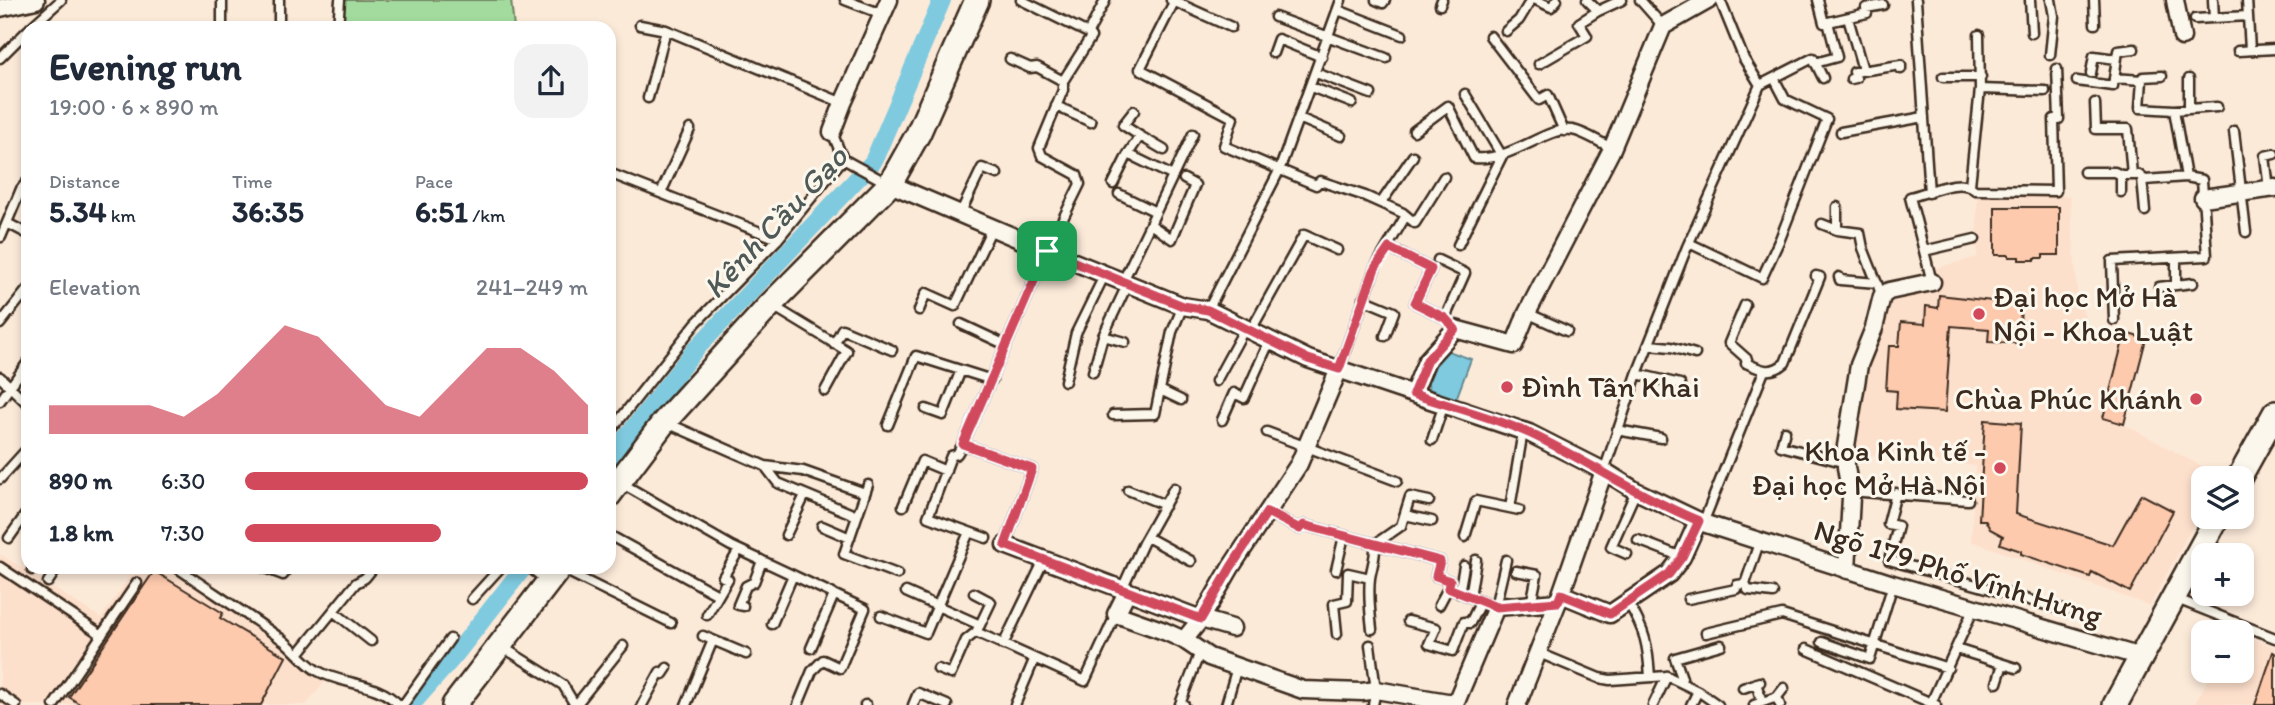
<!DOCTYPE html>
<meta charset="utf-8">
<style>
body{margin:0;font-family:Itim,sans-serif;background:#f2f2f3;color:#1f2937;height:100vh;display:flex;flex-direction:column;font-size:26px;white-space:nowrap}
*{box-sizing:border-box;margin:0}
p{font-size:23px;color:#747a83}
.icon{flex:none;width:38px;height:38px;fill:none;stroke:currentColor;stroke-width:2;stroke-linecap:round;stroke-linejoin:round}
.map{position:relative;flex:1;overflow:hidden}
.sheet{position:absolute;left:21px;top:21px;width:595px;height:553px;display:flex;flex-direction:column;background:#fff;border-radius:21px;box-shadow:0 4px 10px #0003}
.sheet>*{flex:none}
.controls{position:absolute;left:2191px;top:466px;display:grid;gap:14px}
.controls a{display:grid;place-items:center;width:63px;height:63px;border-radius:14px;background:#fff;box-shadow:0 4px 10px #0003;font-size:35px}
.pin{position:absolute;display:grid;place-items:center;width:60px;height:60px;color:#fff;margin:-30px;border-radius:14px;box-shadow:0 4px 10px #0006}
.round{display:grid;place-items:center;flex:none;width:74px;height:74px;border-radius:21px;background:#f2f2f3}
.summary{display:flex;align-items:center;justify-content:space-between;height:119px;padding:0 28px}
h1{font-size:38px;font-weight:700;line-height:52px}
.metrics{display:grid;grid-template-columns:repeat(3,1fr);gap:10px;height:119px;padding:7px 28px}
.metrics div{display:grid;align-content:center}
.metrics b{font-size:30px;font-weight:700}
.metrics small{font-size:19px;font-weight:400}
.metrics p{font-size:19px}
.chart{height:196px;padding:14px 28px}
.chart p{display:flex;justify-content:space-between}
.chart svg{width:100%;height:126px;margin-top:7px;fill:#d1495b;opacity:.7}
ul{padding:0 28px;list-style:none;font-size:23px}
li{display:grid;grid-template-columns:112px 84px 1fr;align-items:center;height:52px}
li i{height:18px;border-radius:9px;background:#d1495b}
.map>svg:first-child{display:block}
.built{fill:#fde0cc}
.green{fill:#a3db9f;stroke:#6f825e;stroke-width:2}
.water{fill:#7fcadf;stroke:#648a92;stroke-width:2}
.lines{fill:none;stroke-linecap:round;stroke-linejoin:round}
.canal{stroke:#7fcadf;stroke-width:18}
.building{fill:#fecaae;stroke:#3b2a1e;stroke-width:2}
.lane-casing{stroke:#3b2a1e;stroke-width:13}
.street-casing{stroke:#3b2a1e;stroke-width:21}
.secondary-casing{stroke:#3b2a1e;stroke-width:28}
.lane{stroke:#fbf7ec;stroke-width:8}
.street{stroke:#fbf7ec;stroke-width:16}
.secondary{stroke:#fbf7ec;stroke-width:23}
.route-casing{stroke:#fff;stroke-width:14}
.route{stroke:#d1495b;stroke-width:9}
.poi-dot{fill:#d1495b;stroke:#fbf7ec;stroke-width:2.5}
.labels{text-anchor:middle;stroke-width:6;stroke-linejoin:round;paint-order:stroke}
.poi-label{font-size:30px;fill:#3b2a1e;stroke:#fbf7ec;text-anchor:start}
.street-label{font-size:30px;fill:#3b2a1e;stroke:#fbf7ec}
.water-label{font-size:32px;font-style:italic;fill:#4f5a58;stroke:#fbf7ec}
</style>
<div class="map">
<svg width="2275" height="705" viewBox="0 0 2275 705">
<rect width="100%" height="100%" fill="#fcead9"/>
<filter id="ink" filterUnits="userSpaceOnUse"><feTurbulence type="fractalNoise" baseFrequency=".0143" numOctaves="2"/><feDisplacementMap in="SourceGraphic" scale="14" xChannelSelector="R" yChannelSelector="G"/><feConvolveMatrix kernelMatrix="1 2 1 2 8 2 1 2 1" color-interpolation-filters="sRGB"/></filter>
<g filter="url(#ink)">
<!-- built -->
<path class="built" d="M1977,194L2070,196L2078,298L2090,330L2125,333L2146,339L2124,424L2220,476L2203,478V507L2150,606L1971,541L1975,466L1849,453L1863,368L1890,299L1897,291L1934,283L1936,268L1977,257Z
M0,554L101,618L136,567H170L289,651L311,671L328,678L306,705H0Z
M2242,634L2275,647V705H2194L2213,670H2242Z"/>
<!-- green -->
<path class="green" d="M343,0H511L514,28H340Z"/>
<!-- water -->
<path class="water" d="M1448,351L1471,359L1455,402L1431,392L1426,379L1435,360Z"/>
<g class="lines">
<!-- canal -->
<path class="canal" d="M609,459L695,350L873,162L942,0
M411,705L455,655L524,567"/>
</g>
<!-- building -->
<path class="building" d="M1995,207H2059V255H2043V258H2035V260H2019V257H2009V255H1995Z
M1939,295L2001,302L2002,298L2021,299L2020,329L2017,331L2016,343L1988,342L1989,329L1951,326L1945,412L1896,409L1897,391L1886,390L1889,346H1899L1901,322L1925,324L1926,306L1938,308Z
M2125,333L2146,339L2124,424L2103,418Z
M1985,420L2021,423L2016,514L2113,545L2141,494L2173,511L2130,592L2092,572L2090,577L2021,554V551L2000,544L2003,536L1990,529L1985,520H1979Z
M154,571L223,613L220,618L286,657L261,705H81L69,697Z
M2273,652L2275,653V705H2255Z"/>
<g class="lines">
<!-- lane casing -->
<g class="lane-casing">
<path id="lane" d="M845,0L882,14
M1171,0L1231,27
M1376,0L1383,3L1385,0
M1536,0L1551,7L1557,0
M1587,0L1598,11L1622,0
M1640,0L1663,26
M1720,0L1744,59L1760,85
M1818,0L1824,23L1867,13L1866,8L1883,5
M1916,0L1929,193
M2030,0L2032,33
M2094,0L2095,24
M2213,0L2214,18
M2247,0L2250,50
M1174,2L1140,69L1233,118L1224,146L1316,185L1320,181L1365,196L1403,213L1415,223L1444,177
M1440,5L1442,0
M1338,10L1402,35
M1275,17L1386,58
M1848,18L1863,70
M2195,19L2248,16
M640,25L666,30L843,103
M222,26V0
M30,28L61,0
M279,28V0
M338,28L340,0
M1506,31L1519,20L1531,0
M1088,33L1105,1
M1490,36L1539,100L1548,95L1564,131
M2238,51L2275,49
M1273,53L1278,39L1322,57
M2050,55L2054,16L2051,0
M0,58L28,30
M1010,59L1030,68L1037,67L1063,81
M1815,63L1837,57L1828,22
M1539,64L1587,36L1579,23L1598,11
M1316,73L1371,94
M2091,73L2094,56L2116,59
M1943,77H1981
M2114,78L2142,80L2143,77L2162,76
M1851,79L1856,78L1854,72L1901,65V69
M2189,79V109
M2142,80L2140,108L2174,110L2186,177
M2077,81L2113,86L2118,51L2134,49
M1311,87L1352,103
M1980,89L2045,91
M648,98L666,30
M2095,103L2096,129H2128L2132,175
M1056,106L1091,122
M2174,110L2217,107
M1134,111L1123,125L1140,136L1128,154L1173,176
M1299,118L1341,136
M1414,131L1448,106L1474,158C1511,162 1547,126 1572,130C1585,132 1600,143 1612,148
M2234,131L2246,232
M832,132L843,159L887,183
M1841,132L1924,117
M1140,136L1164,150
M2084,172H2115L2121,175H2139L2145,180L2186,177L2202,180L2207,256L2112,261L2114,320
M609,173L778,239
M2121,175V192
M2142,178L2145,211
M1113,184L1128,154
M1970,185L1980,89L1979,35
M2269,189L2265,156L2274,154
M661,193L690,129
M1119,194L1156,212
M1381,203L1413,156
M1837,207V230
M960,214L982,168L997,174
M7,223L28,234
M1150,224L1172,239L1195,185L1184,179
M1822,224L1837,230L1860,233L1863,248L1882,296
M1,237L21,189L28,181
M1689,243L1762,278L1780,239L1827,119L1785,99L1774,78
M1458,245L1502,156L1465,94
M1389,248L1431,269L1415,303L1445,318L1455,329
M1924,251L1975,239
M1438,260L1465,273L1445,318
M1839,277L1840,280L1877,283
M1123,281L1193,134
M1932,282L1910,197C1929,193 1960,176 1975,190L2056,191L2054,119H2059L2057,69
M2176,284V258
M2159,287L2193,283
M1363,299L1394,312L1385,336
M1745,305L1729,343L1747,359L1746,363C1761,370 1771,375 1785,363L1820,277L1816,276
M773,306L847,351L825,391
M919,310L926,293L955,306L992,228
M1208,310L1279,171L1341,0
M1527,313L1567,331
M0,324L27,290
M961,324L1006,345
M1251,330L1304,235L1337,250
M1103,336L1125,342
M834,344L842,329L892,350
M1649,345L1671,347L1695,354
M1339,369L1375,268L1405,217
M1093,372L1103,336L1128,283
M1637,374L1680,384
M0,377L28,404
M1065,381L1076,333L1105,274
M1216,381L1245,328
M1160,390L1181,400
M0,401L28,362
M926,409L943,415L961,370
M1113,415L1155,414L1172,332L1183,306
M1222,420L1234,393L1244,398L1270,340
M667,423L765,466L803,471L865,493
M888,425L916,356L992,380
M1617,430L1661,438
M1785,431L1781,446L1846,463
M1267,432L1397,481
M609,433L696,323L778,239L843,159
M1432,440L1444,404
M963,444L1032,469L1005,545
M765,466L778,483L857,516
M1604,471L1637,374L1687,247L1760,85L1813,58L1823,78
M0,479L28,448
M621,483L731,546L865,609L840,668L823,660L812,671L798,705
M868,485L844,554L897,574
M1128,490L1165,505
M1849,491L1968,500
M1896,493L1888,524L1898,526L1889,560L2067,611
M903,506L922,461L946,471
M1510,508L1523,431
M1267,512L1300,529L1304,525L1440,561L1436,576L1450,581L1448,588
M1405,515L1432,521
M1703,523L1764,371
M822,526L850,538
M609,535L718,595
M786,535L805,495
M1147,537L1191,561
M1465,537L1476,501L1519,510
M9,538L28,511
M986,538L928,517L951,456L957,454L963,444L1047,251L1080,184L1077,175L1042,156L1039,148L1063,90V81L1091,37L1088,33L1021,0
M1638,540L1682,557
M1375,544L1401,526L1410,497L1429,501
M1627,554L1611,547L1636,491
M0,567L102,635
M176,567C212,592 249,615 284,641C295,650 304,662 316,670C343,686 377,681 399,705
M262,567L283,575L289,567
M529,567L546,580
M562,569L671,623
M32,570L34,567
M1336,570L1344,536
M1516,571L1537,575L1531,604
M48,582L58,567
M1745,584L1748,590L1773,593
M1122,589L1143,543L1174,488
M906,592L980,625L976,632
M974,593L991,602L980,625
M1459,593L1464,566
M1470,597L1476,560
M472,599L501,567
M1688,599L1736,589L1737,585L1745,584L1759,543
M2177,599L2275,638
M1629,604C1645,631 1648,645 1650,677
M1439,605L1448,588L1483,602
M743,606L738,605L746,586L754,582L762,561
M1495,607L1506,560
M333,611L371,641
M707,615L728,579L723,577L739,550
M881,616L926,633L969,532
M1408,621L1436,628L1429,644L1453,651L1464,622L1470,623L1481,601
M772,624L793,575
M1372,629C1370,612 1368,595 1370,578C1372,566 1376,556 1375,544
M976,632L1085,681L1116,614
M1706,633L1782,615L1948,668
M1337,634L1334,604L1347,601L1348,573L1370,578
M703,636L746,654
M1822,642L1870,659L1893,584
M1003,645L1044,560
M1370,645L1376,690L1373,705
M501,646L563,685L575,705
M811,648L834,595
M1806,649L1936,705
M1956,649L2016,668
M1539,653L1599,678L1610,680L1667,676L1698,691L1718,705
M298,654L356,583L365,578L374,567
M938,669L951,674L966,640L976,632
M1678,681L1682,678L1675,658L1721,645
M1756,683L1762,702
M1997,683L2003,664
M1743,688L1760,682
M0,694L16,705
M1777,697L1784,688
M1931,703L1974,608
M54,705L137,583
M403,705L450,639
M576,705L623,646
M642,705L660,672L663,674L667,668
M686,705L713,640
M865,705H866
M913,705L918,693L947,705
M1015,705L1034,660
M1184,705L1180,704L1200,652
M1226,705L1237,667
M1653,705L1667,676
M1691,705L1698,691
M1754,705L1777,697L1780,705"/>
</g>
<!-- street casing -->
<g class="street-casing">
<path id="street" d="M2175,0L2182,37
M0,8L36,0
M832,132L843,103L889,0
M890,184L1047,251L1183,306L1208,310L1308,359L1529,433L1604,471L1636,491L1703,523L1893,584L2141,657
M2203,198L2275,188
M1413,394L1427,360L1455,329L1514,345L1527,313L1611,151L1663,26L1709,0
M1005,545L1201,619L1232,628
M1847,570L1851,497L1846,467V446L1859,365L1874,328L1882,296L1889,291L1932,282
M1127,592L1116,614L1164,631L1184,640L1209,657L1303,690L1362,692L1376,690L1447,702H1456L1496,607L1558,602
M1561,594L1610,614L1669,574L1682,557L1698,521
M1184,640L1201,619L1231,567L1299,464L1339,369
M1517,705L1561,594L1604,471"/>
</g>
<!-- secondary casing -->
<g class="secondary-casing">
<path id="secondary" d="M2239,478L2275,413
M609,495L664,422L770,305L890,184L918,134L977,0
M454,705L560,567
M2115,705L2218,516"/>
</g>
<!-- lane -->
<use href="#lane" class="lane"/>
<!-- street -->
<use href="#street" class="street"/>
<!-- secondary -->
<use href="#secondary" class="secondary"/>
</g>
</g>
<g class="lines" filter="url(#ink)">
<!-- route casing -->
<g class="route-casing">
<path id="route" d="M1389,248L1431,269L1415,303L1445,318L1455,329L1427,360L1413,394C1452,407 1494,417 1531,434C1588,461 1640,497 1699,521L1682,557L1669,574L1610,614L1561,594L1558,602L1496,607L1448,588L1450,581L1436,576L1440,561L1304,525L1300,529L1267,512L1231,567L1201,619L1005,545L1032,469L963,444L1047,251L1183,306L1208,310L1308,359L1339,369L1375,268Z"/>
</g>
<!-- route -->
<use href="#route" class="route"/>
</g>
<!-- markers -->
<g class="poi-dot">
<circle cx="1979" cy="314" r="7"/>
<circle cx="1507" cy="387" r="7"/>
<circle cx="2196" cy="399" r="7"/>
<circle cx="2000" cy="468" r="7"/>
</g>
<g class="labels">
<!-- poi labels -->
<g class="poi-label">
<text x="1993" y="307">Đại học Mở Hà<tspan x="1993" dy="34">Nội - Khoa Luật</tspan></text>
<text x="1521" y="397">Đình Tân Khai</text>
<text x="2182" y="409" text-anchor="end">Chùa Phúc Khánh</text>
<text x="1986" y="461" text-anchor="end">Khoa Kinh tế -<tspan x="1986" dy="34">Đại học Mở Hà Nội</tspan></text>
</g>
<!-- street labels -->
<g class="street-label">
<text transform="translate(1958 573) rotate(17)" y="10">Ngõ 179 Phố Vĩnh Hưng</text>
</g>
<!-- water labels -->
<g class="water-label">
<text transform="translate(775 222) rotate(-47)" y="11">Kênh Cầu Gạo</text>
</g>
</g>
</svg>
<div class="controls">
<a><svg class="icon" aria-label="layers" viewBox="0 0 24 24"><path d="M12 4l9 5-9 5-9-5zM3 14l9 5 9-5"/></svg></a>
<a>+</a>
<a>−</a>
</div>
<div class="pin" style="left:1047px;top:251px;background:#1e9e55"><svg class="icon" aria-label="arrive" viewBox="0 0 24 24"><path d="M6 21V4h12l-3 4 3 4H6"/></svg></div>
<section class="sheet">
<div class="summary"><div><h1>Evening run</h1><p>19:00 · 6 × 890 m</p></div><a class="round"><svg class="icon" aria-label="share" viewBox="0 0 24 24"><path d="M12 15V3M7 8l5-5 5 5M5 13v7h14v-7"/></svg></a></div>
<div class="metrics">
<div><p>Distance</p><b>5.34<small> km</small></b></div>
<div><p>Time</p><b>36:35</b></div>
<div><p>Pace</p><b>6:51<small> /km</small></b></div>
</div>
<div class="chart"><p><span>Elevation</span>241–249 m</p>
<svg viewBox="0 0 160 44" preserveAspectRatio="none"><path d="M0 44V34L10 34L20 34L30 34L40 38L50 30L60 18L70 6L80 10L90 22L100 34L110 38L120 26L130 14L140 14L150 22L160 34V44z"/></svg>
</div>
<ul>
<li><b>890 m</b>6:30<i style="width:100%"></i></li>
<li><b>1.8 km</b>7:30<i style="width:57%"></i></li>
</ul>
</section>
</div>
